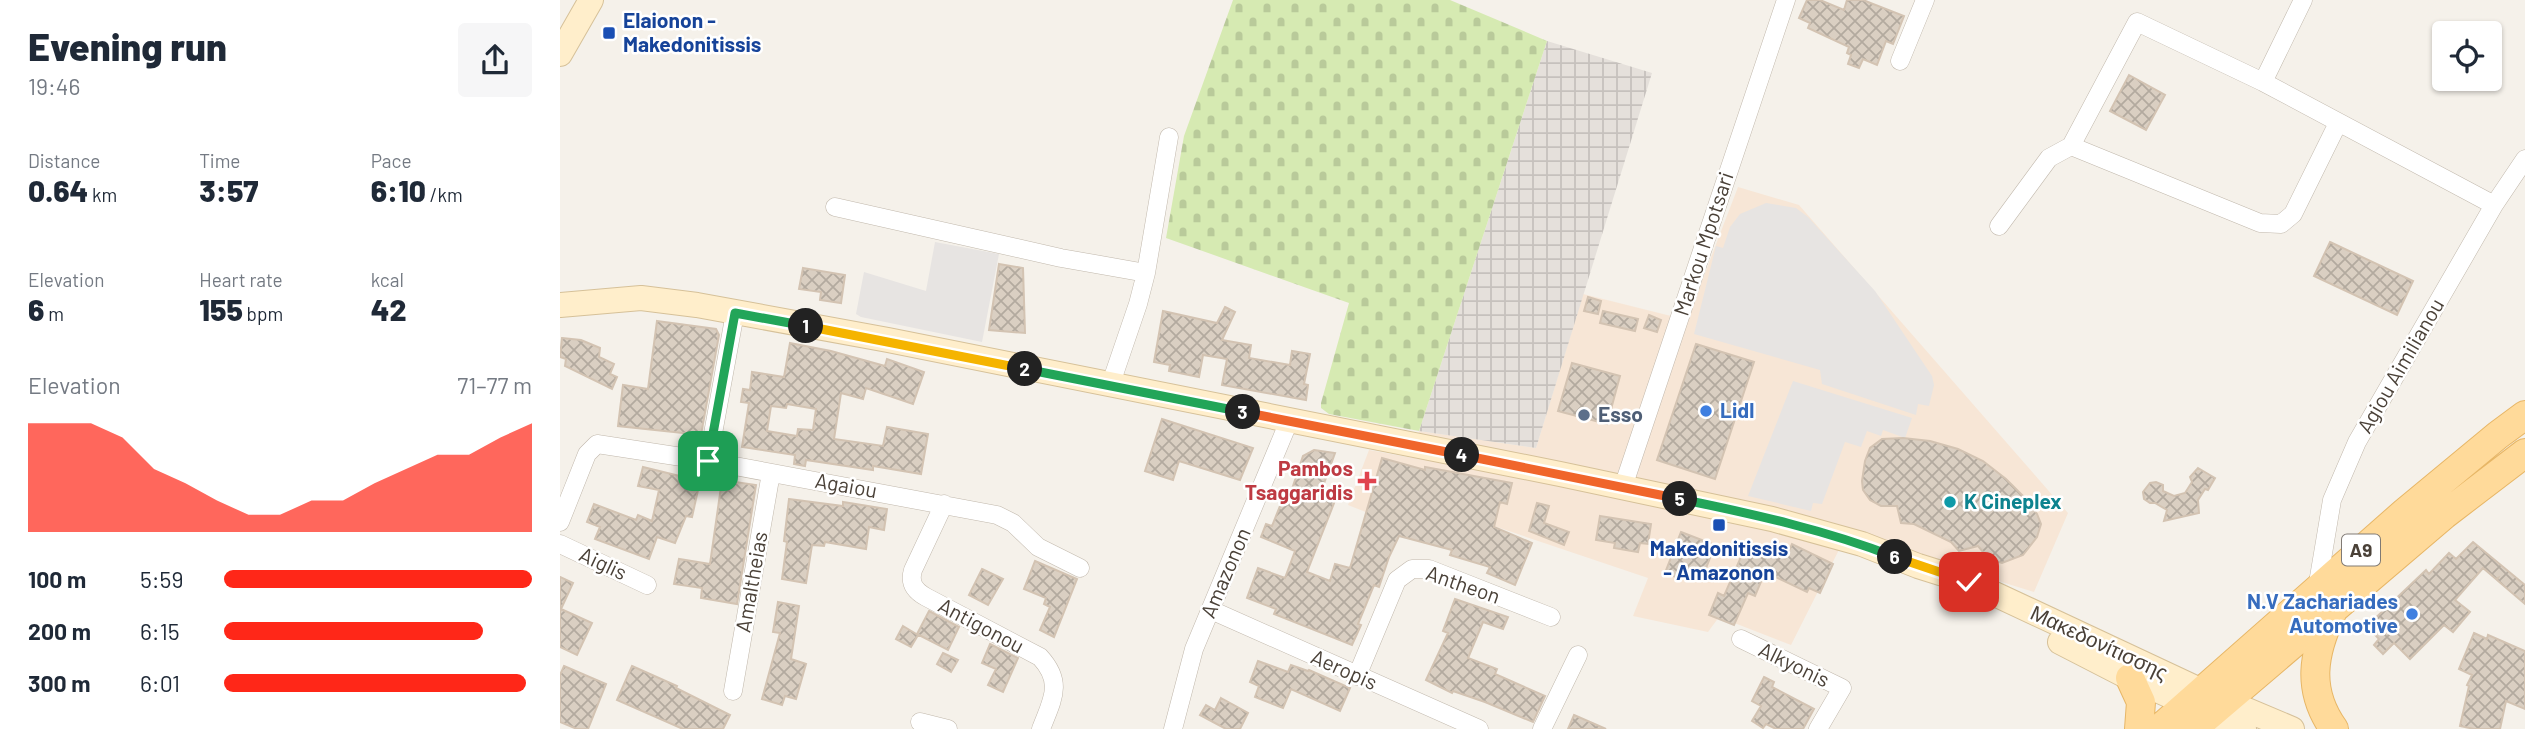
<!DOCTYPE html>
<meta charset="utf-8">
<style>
body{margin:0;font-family:Barlow,sans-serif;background:#f6f6f7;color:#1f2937;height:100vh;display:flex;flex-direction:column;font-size:26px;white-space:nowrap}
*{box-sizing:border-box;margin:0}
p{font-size:23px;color:#747a83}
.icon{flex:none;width:38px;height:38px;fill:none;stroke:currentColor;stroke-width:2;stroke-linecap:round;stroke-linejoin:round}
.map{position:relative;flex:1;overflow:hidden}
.details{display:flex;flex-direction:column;background:#fff;width:560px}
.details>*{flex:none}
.tools{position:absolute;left:1872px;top:21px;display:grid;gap:14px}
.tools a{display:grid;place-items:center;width:70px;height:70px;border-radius:7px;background:#fff;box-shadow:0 2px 5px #0004;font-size:35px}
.pin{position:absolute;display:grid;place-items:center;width:60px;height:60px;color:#fff;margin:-30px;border-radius:14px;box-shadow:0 4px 10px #0006}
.km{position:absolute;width:35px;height:35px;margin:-18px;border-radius:50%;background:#222;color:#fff;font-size:19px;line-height:35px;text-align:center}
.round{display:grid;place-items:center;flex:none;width:74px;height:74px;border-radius:7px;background:#f6f6f7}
.overview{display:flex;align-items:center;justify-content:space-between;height:119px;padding:0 28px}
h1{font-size:38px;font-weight:800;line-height:52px}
.figures{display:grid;grid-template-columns:repeat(3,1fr);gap:10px;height:119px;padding:7px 28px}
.figures div{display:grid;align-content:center}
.figures b{font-size:30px;font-weight:800}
.figures small{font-size:19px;font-weight:400}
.figures p{font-size:19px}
.chart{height:196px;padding:14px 28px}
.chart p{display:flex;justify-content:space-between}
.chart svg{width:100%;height:126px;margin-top:7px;fill:#ff2718;opacity:.7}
ul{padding:0 28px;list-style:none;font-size:23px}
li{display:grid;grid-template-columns:112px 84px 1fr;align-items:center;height:52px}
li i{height:18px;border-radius:9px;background:#ff2718}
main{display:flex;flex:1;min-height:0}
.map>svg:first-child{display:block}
.commercial{fill:#f7e6d6}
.industrial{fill:url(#industrial-grid)}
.cemetery{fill:url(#cemetery-stones)}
.parking{fill:#e7e4e2}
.building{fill:url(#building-cross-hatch);stroke:#d3c3b2;stroke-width:2;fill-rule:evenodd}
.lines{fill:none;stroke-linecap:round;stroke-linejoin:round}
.street-casing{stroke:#c1b8ac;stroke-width:19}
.secondary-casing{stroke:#d6c199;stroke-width:26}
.primary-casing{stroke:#e7b666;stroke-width:30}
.street{stroke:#fff;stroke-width:18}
.secondary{stroke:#ffeecb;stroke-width:24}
.primary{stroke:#ffda9a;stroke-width:28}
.split-1-casing{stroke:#fff;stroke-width:14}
.split-2-casing{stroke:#fff;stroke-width:14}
.split-3-casing{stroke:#fff;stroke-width:14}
.split-4-casing{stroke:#fff;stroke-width:14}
.split-5-casing{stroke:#fff;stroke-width:14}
.split-6-casing{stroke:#fff;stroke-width:14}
.split-7-casing{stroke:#fff;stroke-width:14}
.split-1{stroke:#22a559;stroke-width:9}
.split-2{stroke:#f5b400;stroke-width:9}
.split-3{stroke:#22a559;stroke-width:9}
.split-4{stroke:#f0652b;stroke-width:9}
.split-5{stroke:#f0652b;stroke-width:9}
.split-6{stroke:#22a559;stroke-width:9}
.split-7{stroke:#f5b400;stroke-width:9}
.transit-dot{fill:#1a4fb4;stroke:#fff;stroke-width:2.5}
.shop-dot{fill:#3f7fe0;stroke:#fff;stroke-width:2.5}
.service-dot{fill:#5c6f8a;stroke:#fff;stroke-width:2.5}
.health-dot{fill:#e0444e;stroke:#fff;stroke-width:2.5}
.culture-dot{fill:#0f9aa8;stroke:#fff;stroke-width:2.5}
.labels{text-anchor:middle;stroke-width:5;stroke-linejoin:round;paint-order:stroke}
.shield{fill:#fff;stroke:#807a74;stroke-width:2}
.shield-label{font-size:19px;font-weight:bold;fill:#4a4138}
.transit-label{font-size:21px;font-weight:bold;fill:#164399;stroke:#fff;text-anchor:start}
.street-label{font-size:21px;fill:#4a4138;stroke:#fff}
.shop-label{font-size:21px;font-weight:bold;fill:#366cbe;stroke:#fff;text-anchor:start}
.service-label{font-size:21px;font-weight:bold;fill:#4e5e75;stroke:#fff;text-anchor:start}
.health-label{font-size:21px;font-weight:bold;fill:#be3a42;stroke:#fff;text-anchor:end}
.culture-label{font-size:21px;font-weight:bold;fill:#0d838f;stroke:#fff;text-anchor:start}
</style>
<main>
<section class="details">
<div class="overview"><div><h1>Evening run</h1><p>19:46</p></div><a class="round"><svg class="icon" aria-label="share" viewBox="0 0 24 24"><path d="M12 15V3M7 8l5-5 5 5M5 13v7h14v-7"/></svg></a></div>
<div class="figures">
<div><p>Distance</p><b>0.64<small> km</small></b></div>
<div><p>Time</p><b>3:57</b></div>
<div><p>Pace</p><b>6:10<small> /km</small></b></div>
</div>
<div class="figures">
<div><p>Elevation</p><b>6<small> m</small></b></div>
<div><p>Heart rate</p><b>155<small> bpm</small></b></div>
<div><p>kcal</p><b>42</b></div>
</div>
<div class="chart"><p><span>Elevation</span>71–77 m</p>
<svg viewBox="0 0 160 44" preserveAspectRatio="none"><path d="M0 44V6L10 6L20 6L30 11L40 22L50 27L60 33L70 38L80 38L90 33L100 33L110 27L120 22L130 17L140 17L150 11L160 6V44z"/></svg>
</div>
<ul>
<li><b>100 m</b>5:59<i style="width:100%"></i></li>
<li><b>200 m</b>6:15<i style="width:84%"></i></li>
<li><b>300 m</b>6:01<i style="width:98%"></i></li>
</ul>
</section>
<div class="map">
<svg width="1965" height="729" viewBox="0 0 1965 729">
<defs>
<pattern id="industrial-grid" width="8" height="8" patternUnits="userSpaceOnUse" patternTransform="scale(1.75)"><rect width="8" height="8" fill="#e5e0db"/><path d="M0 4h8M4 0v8" fill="none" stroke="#c6c1bd"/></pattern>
<pattern id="cemetery-stones" width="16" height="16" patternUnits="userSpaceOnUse" patternTransform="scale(1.75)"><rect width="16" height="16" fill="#d6eab2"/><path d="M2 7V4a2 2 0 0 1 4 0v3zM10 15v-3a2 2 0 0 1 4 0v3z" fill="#b9ca9a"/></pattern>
<pattern id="building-cross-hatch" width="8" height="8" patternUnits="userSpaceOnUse" patternTransform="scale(1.75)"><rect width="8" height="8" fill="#dacfc2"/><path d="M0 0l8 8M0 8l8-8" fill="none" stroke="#b3aa9f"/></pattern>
</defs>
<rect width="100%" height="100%" fill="#f5f1ea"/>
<!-- commercial -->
<path class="commercial" d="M1178,187L1239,205L1508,513L1474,592L1287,534L1231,645L1159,617L1148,632L1073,616L1088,578L845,496L836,524L788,505L809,450L853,458L859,431L976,448L1023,294L1127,320Z"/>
<!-- industrial -->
<path class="industrial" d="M987,41L1092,73L976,448L859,431Z"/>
<!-- cemetery -->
<path class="cemetery" d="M673,0H890L987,41L859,431L769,414L761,408V403L789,303L606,238L624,136Z"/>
<!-- parking -->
<path class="parking" d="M1206,203L1236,208L1248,217L1315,291L1372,376L1374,385L1369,406L1358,404L1356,415L1262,384L1260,370L1134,334L1156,246L1163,248L1170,227L1180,214Z
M375,242L439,254L422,342L301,317L296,314L304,272L366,291Z
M1233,381L1352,418L1345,438L1323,430L1321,436L1307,431L1301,447L1285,442L1262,504L1253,503L1251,511L1188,496Z"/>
<!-- building -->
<path class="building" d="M1247,0H1260L1284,10L1287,0H1303L1344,16L1333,44L1326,41L1317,65L1303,59L1299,68L1288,64L1291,55L1287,53L1289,47L1248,28L1250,23L1239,18Z
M1569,75L1605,95L1586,130L1550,111Z
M1770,242L1853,281L1837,315L1754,276Z
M439,264L463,268L465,333L429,330Z
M243,268L285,275L281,303L260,300L261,292L239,289Z
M1028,297L1041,301L1038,314L1024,311Z
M665,307L675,312L662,340L691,345L689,358L730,365L732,351L750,354L744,384L748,385L746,400L662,385L667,359L643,355L639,377L609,371L610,365L594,362L603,311L657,323Z
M1043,311L1078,319L1075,331L1040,323Z
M1089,315L1101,320L1097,332L1084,328Z
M97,321L156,329L159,335L141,435L58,426L63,385L88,389Z
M2,338L21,340L40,348L39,357L54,364L50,374L57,377L52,389L5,366L6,359L0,357Z
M230,343L271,351L325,366L327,359L364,372L353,404L306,388L303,399L281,393L274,439L323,446L327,427L368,434L361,474L313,466V470L246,460L245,466L234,464L235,455L182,447L189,403L181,402L183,389L190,390L192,372L224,377ZM227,404L256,409L253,430L238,429L237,436L207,431L211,406L226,408Z
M1136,344L1194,362L1155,479L1097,460Z
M1012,363L1060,376L1047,424L998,411Z
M602,419L693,448L680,480L619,461L613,480L585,471Z
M1343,438L1370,441L1398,449L1423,461L1446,479L1465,498L1477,514L1481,524L1477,537L1463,555L1442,563L1429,559L1418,546L1399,551L1391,542L1354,524L1341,523L1337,506H1321L1310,500L1303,490L1302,481L1305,461L1310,448L1322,439Z
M754,450L775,453L762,489L778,493L747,572L770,581L775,564L790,568L822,458L865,470V467L952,483L947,504L940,502L934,527L972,543L955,585L927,573L930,567L890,555L892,550L839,536L829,557L819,587L814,585L798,624L801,625L792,645L714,614L716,609L687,598L698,568L725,578L735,551L701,537L706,524L712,526L724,496L729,498L743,456Z
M83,467L140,481L132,517L126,516L115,543L97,537L89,559L35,539L40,527L27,522L34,504L76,520L78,515L92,521L99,490L78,486Z
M1638,468L1655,478L1648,490L1645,489L1638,500L1639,513L1604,521L1607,510L1595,503H1590L1584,499L1583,492L1590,483L1596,482L1603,485V491L1614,496L1625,493L1632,482L1630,477Z
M162,480L196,485L177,604L141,598L142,588L114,584L119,559L150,564Z
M229,499L283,506V502L327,509L324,530L309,527L306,549L265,542L264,546L252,545L246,583L222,579L227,542L224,541Z
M977,503L989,506L984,523L1009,532L1004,545L969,531Z
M1040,516L1091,524L1088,544L1080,543L1078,552L1054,548L1055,543L1036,540Z
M1121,532L1155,545L1141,581L1124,574L1121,579L1105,573Z
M1913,542L1965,585V604L1937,580L1938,578L1936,579L1923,568L1895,600L1910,612L1893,632L1884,625L1850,659L1834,643L1823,654L1814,645L1819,639L1807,626L1866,570L1869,574L1889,553L1896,559Z
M1187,543L1225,559L1232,544L1273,564L1260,593L1249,588L1247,592L1205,572L1195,596L1188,593L1174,625L1149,615L1158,593L1164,596Z
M475,561L517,579L494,637L480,630L490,607L484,604L486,598L464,589Z
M422,569L443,579L428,605L409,595Z
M0,577L13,583L1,609L32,623L17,655L0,647Z
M895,599L948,617L943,629L923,622L908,658L937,669L935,674L985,696L973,722L925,702L893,691L892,693L866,680L888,633L883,631Z
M218,602L239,606L231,659L246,664L236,699L225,696L222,705L202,699L220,633L213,632Z
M369,611L399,627L388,650L357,634Z
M343,626L358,635L351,647L336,639Z
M1914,633L1927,639L1928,635L1965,651V709L1946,701L1940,729H1914L1900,726L1909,686L1907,685L1912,675L1899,669Z
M430,644L458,658L443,692L428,685L436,669L422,663Z
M383,653L398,660L391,672L377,664Z
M698,661L728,672L731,665L748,671L749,670L790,688L780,711L731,689L723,708L695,697L699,686L690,682Z
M4,666L46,684L28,729H17L0,722V675Z
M72,666L117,686L116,688L170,715L163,729H123L57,700Z
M1204,677L1214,682L1212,687L1254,709L1243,729H1216L1206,724L1203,728L1192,721L1201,706L1192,701Z
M661,698L688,713L680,729H666L640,715L646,705L655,710Z
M1014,715L1046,729H1008Z"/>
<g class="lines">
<!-- street casing -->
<g class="street-casing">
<path id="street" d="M1340,61L1365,0
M1703,82L1743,0
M1511,146L1700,223L1721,224L1733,214L1778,123
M275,207L501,258L586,273
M1439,226L1489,158L1511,146L1577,22L1703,82L1934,205
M550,386L578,304L586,273L609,137
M148,461L175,313
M1063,487L1226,0
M384,504L353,570C349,583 355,591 366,597L480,657C504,683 492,700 481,729
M0,522L27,454L37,444L148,461L437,515L453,523L478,547L520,568
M0,544L87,585
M1757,589L1772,500L1797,442L1934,205L1965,159
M651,610L919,729
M1181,639L1282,688L1258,729
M797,676L837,580L852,569H869L991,617
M173,691L211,473
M360,722L388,729
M613,729L634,649L729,421
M982,729L1018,655"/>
</g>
<!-- secondary casing -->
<g class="secondary-casing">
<path id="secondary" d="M0,54L31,0
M0,305L81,298L137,305L328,340L1000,474L1212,519L1302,544L1358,566L1409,582L1642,691L1732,729
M1500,642L1570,678L1684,729"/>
</g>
<!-- primary casing -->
<g class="primary-casing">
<path id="primary" d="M1772,613C1753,653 1746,690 1774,729
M1570,678L1581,702L1579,729
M1599,729L1845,512L1938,435L1965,415
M1633,729L1884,515L1965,453"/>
</g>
<!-- street -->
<use href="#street" class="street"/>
<!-- secondary -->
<use href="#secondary" class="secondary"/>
<!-- primary -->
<use href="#primary" class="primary"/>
</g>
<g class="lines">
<!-- split-1 casing -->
<g class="split-1-casing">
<path id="split-1" d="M148,461L175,313L246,326"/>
</g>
<!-- split-2 casing -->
<g class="split-2-casing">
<path id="split-2" d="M246,326L465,369"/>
</g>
<!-- split-3 casing -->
<g class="split-3-casing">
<path id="split-3" d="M465,369L683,412"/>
</g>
<!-- split-4 casing -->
<g class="split-4-casing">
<path id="split-4" d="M683,412L902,455"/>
</g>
<!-- split-5 casing -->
<g class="split-5-casing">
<path id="split-5" d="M902,455L1120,499"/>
</g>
<!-- split-6 casing -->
<g class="split-6-casing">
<path id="split-6" d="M1120,499C1193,514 1266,530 1335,557"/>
</g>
<!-- split-7 casing -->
<g class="split-7-casing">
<path id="split-7" d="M1335,557L1409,582"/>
</g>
<!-- split-1 -->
<use href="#split-1" class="split-1"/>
<!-- split-2 -->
<use href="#split-2" class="split-2"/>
<!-- split-3 -->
<use href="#split-3" class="split-3"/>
<!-- split-4 -->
<use href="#split-4" class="split-4"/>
<!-- split-5 -->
<use href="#split-5" class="split-5"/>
<!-- split-6 -->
<use href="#split-6" class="split-6"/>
<!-- split-7 -->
<use href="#split-7" class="split-7"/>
</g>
<!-- markers -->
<g class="transit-dot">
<rect x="42" y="26" width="14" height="14" rx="3.5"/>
<rect x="1152" y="518" width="14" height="14" rx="3.5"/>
</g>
<g class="shop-dot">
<circle cx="1146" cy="411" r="7"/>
<circle cx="1852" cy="614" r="7"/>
</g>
<circle class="service-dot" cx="1024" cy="415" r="7"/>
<path class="health-dot" d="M803.5 470.5h7v7h7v7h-7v7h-7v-7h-7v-7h7z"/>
<circle class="culture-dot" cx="1390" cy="502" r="7"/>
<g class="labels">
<!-- shield labels -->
<rect class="shield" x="1782" y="534.5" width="38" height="31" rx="5"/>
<g class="shield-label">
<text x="1801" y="557">A9</text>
</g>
<!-- transit labels -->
<g class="transit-label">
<text x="63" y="28">Elaionon -<tspan x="63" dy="24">Makedonitissis</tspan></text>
<text x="1159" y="556" text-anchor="middle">Makedonitissis<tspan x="1159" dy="24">- Amazonon</tspan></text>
</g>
<!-- street labels -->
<g class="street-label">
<text transform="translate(1144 244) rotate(-72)" y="7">Markou Mpotsari</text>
<text transform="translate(1841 366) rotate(-60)" y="7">Agiou Aimilianou</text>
<text transform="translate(286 486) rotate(10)" y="7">Agaiou</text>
<text transform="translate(43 564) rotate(25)" y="7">Aiglis</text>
<text transform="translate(666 573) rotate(-67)" y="7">Amazonon</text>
<text transform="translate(192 582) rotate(-80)" y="7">Amaltheias</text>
<text transform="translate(903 585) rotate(19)" y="7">Antheon</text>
<text transform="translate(421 626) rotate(28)" y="7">Antigonou</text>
<text transform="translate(1539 643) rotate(25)" y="7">Μακεδονίτισσης</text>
<text transform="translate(1234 665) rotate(26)" y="7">Alkyonis</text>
<text transform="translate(784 670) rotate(24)" y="7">Aeropis</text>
</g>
<!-- shop labels -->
<g class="shop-label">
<text x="1160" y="418">Lidl</text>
<text x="1838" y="609" text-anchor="end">N.V Zachariades<tspan x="1838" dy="24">Automotive</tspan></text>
</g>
<!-- service labels -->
<g class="service-label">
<text x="1038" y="422">Esso</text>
</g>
<!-- health labels -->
<g class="health-label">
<text x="793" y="476">Pambos<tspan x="793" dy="24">Tsaggaridis</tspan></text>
</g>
<!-- culture labels -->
<g class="culture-label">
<text x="1404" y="509">K Cineplex</text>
</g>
</g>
</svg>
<div class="tools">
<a><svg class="icon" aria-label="locate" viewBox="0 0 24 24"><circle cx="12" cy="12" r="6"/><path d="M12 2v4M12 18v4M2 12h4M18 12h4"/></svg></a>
</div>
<div class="pin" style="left:148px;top:461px;background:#1e9e55"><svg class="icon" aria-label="arrive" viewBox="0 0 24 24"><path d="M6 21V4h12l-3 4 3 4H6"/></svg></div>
<div class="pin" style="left:1409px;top:582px;background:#d93025"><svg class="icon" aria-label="check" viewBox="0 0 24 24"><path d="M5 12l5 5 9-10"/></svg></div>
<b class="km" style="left:246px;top:326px">1</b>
<b class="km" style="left:465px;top:369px">2</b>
<b class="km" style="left:683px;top:412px">3</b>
<b class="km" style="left:902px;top:455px">4</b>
<b class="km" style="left:1120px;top:499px">5</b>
<b class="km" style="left:1335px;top:557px">6</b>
</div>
</main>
